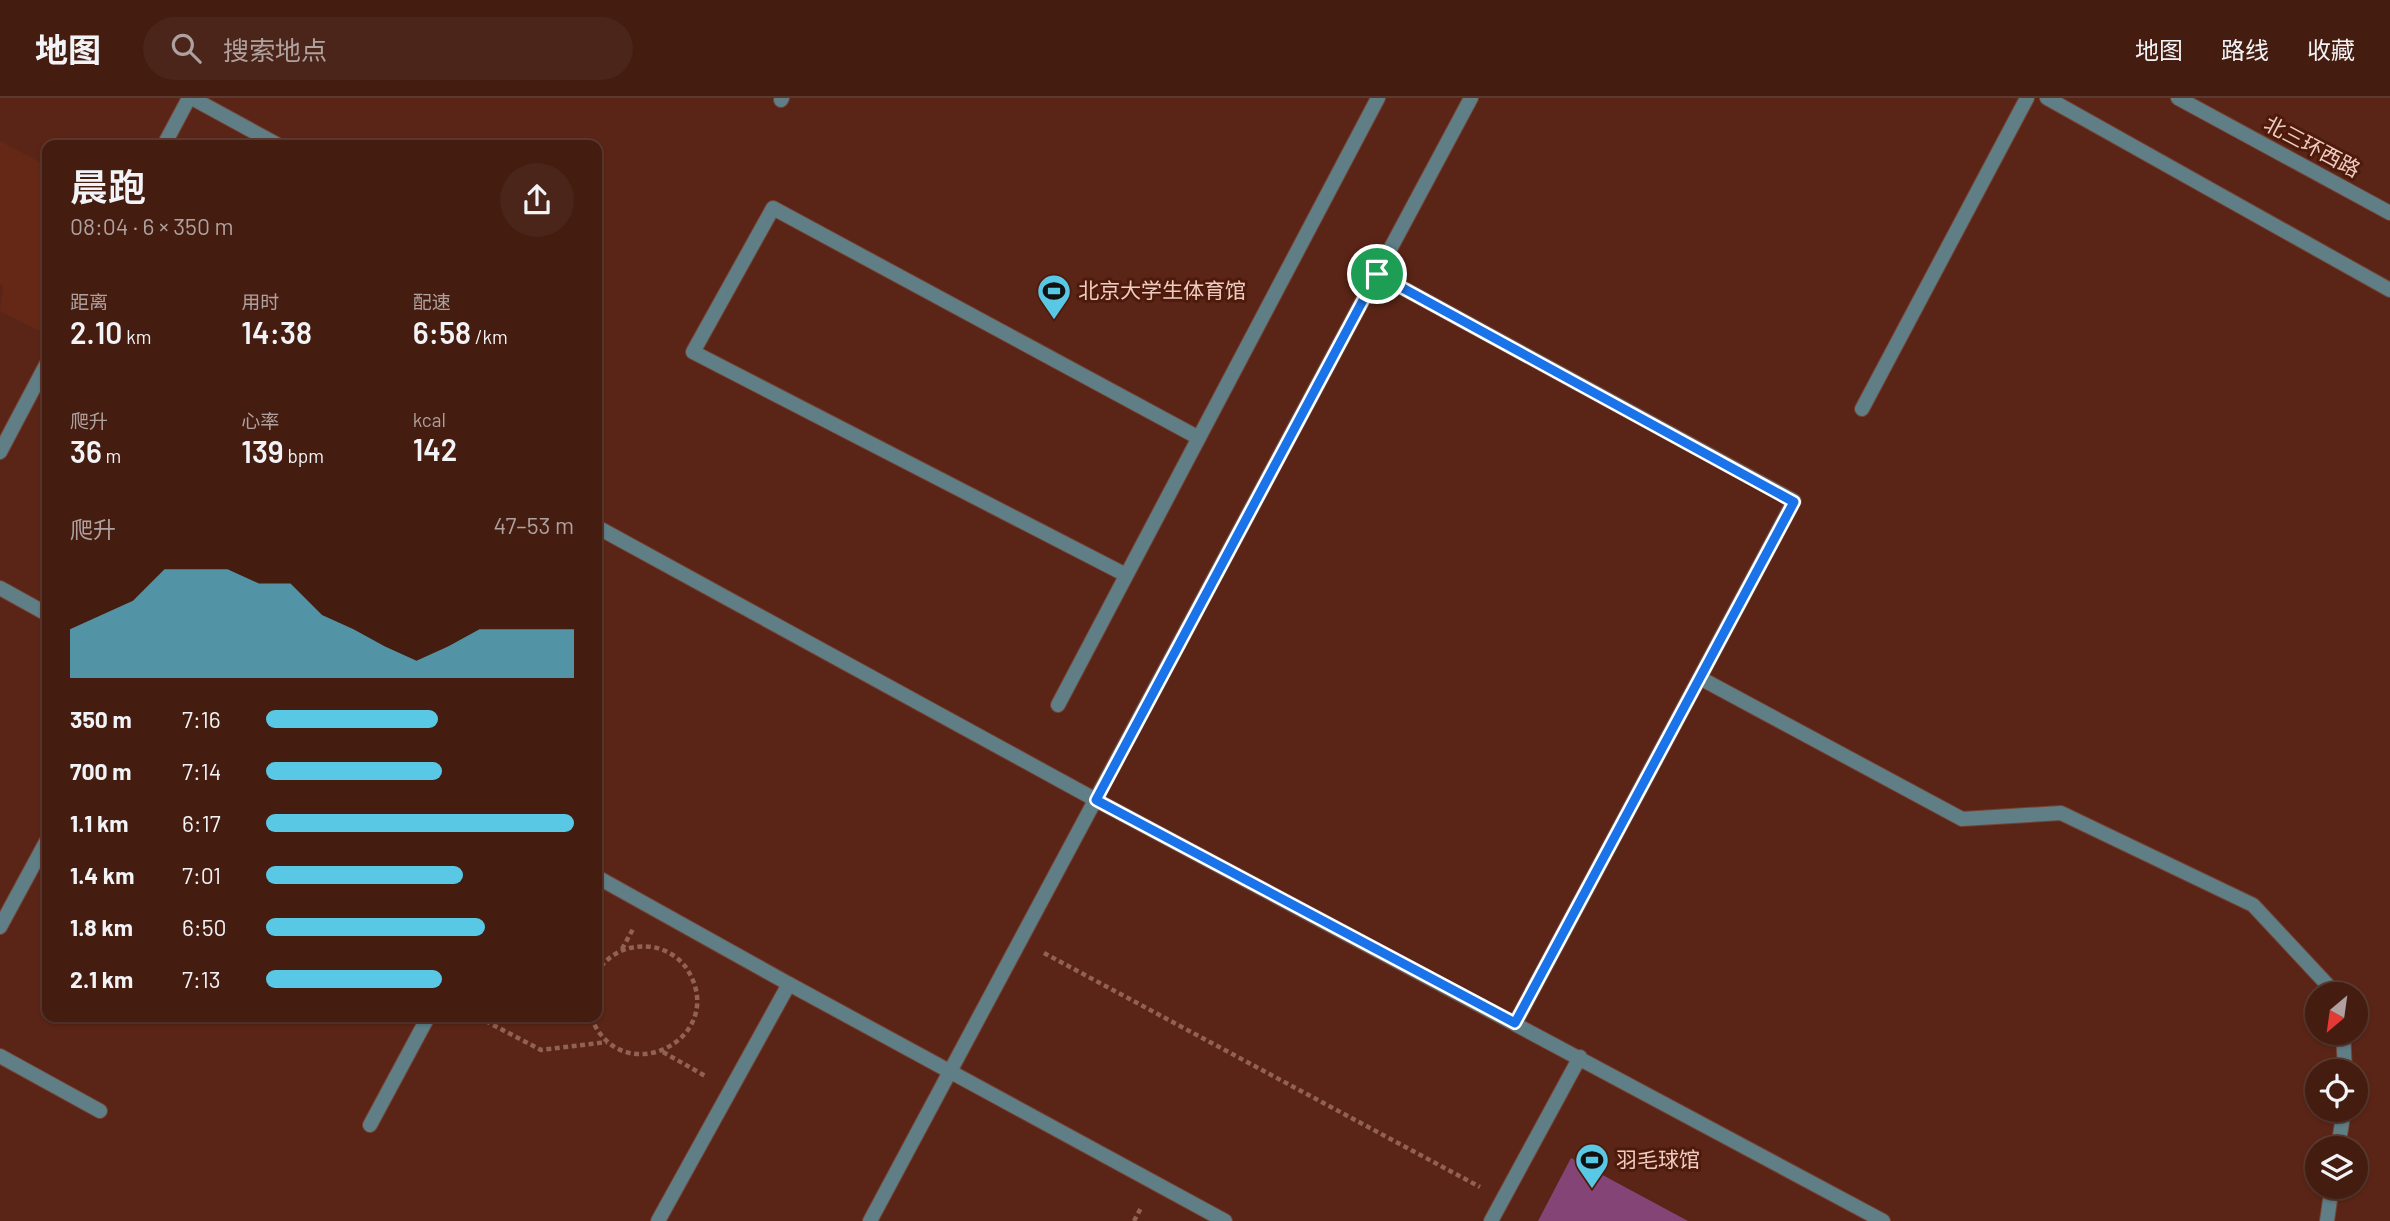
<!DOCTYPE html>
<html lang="zh">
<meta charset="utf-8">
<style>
body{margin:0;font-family:Barlow,"Noto Sans SC",sans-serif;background:#4b2519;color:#f1f3f6;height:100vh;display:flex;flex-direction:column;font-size:26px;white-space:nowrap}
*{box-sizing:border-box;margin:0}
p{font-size:23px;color:#afa19f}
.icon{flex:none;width:38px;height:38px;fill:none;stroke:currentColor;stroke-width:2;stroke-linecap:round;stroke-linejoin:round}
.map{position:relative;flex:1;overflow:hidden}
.sheet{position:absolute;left:42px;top:42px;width:560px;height:882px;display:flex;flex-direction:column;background:#441c10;border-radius:14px;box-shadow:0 2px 5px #0004,0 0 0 2px #5c3a30}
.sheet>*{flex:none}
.needle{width:46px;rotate:209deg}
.tools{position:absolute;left:2305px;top:884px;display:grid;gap:14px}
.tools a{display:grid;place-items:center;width:63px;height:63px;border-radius:50%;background:#441c10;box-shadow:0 2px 5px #0004,0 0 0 2px #5c3a30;font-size:35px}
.pin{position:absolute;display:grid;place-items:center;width:60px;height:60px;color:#fff;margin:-30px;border:4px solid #fff;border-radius:50%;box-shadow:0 2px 7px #0007}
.round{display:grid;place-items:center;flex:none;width:74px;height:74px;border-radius:37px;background:#4b2519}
.headline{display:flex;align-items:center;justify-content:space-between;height:119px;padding:0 28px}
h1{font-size:38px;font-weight:600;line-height:52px}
.figures{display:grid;grid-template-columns:repeat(3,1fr);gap:10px;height:119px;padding:7px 28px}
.figures div{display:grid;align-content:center}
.figures b{font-size:30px;font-weight:600}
.figures small{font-size:19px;font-weight:400}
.figures p{font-size:19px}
.chart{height:196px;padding:14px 28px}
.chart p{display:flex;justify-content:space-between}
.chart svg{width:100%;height:126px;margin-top:7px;fill:#59c8e4;opacity:.7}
ul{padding:0 28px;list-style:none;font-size:23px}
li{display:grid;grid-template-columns:112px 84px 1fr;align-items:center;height:52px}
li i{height:18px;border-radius:9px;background:#59c8e4}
header{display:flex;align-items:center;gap:42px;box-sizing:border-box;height:98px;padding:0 35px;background:#441c10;border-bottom:2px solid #5c3a30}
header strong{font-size:33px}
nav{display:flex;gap:38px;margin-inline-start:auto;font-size:24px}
.search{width:490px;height:63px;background:#4b2519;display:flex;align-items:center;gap:18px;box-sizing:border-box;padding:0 24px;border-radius:38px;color:#afa19f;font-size:26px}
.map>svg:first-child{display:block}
.built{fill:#652817}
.green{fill:#844475}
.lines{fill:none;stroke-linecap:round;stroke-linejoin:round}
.service-casing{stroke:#744335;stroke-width:16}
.minor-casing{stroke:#744335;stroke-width:16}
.tertiary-casing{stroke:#744335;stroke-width:16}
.path{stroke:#906154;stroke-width:4.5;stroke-dasharray:5 3.5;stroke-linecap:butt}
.service{stroke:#5f7e86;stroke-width:14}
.minor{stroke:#5f7e86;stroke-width:14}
.tertiary{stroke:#5f7e86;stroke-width:14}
.route-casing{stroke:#fff;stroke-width:14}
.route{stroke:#1a73e8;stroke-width:9}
.labels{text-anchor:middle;stroke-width:6;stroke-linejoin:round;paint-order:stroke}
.street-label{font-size:21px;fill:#edcbc1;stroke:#4e1a0b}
.poi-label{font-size:21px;fill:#edcbc1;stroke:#4e1a0b;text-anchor:start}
</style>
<header>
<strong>地图</strong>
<div class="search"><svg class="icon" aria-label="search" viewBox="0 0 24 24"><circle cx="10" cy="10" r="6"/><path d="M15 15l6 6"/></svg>搜索地点</div>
<nav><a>地图</a><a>路线</a><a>收藏</a></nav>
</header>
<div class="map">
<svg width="2390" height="1123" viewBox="0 0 2390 1123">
<rect width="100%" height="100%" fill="#5a2516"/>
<!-- built -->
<path class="built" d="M0,43L47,68V225L42,234L0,213L3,188L0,186Z"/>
<!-- green -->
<path class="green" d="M1571,1060L1688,1123H1538Z"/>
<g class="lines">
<!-- service casing -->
<g class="service-casing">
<path id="service" d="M192,0L278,47
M781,2L782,0
M1126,477L693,254L773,110L1199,340
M1700,580L1962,721L2061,715L2253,807L2336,896
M1058,607L1378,0
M597,779L789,886L658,1123
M2343,934L2345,973
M370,1027L428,919
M2338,1050L2344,1012
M2327,1123L2332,1088"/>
</g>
<!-- minor casing -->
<g class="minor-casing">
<path id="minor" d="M164,47L189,0
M1377,176L1794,403L1515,925
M1862,311L2027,0
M0,354L47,265
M597,429L1096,702L1883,1123
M0,490L47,516
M0,829L47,742
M789,886L1225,1123
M0,958L100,1013
M870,1123L1471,0
M1491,1123L1580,959"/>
</g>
<!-- tertiary casing -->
<g class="tertiary-casing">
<path id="tertiary" d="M2047,0L2390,192
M2178,0L2390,115"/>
</g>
<!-- path -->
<path class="path" d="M622,851L633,831
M1044,855L1480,1089
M478,919L541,952L607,944
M591,919C621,996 731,940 687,871C680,860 666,851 652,849C628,846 611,855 597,873
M663,954L707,979
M1134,1123L1142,1108"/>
<!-- service -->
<use href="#service" class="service"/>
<!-- minor -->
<use href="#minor" class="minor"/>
<!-- tertiary -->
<use href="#tertiary" class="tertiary"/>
</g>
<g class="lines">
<!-- route casing -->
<g class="route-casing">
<path id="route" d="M1377,176L1794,404L1515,925L1096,702Z"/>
</g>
<!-- route -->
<use href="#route" class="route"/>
</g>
<!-- icons -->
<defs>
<g id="stadium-pin" transform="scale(1.75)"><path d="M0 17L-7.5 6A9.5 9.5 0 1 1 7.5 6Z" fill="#59c8e4" stroke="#4e1a0b"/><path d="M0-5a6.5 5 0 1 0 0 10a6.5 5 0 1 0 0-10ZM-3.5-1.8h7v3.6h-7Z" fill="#111"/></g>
</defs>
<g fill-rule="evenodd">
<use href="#stadium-pin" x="1054" y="193"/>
<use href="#stadium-pin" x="1592" y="1062"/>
</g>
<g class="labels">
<!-- street labels -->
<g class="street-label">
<text transform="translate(2312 49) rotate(28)" y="7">北三环西路</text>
</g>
<!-- poi labels -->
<g class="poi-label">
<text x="1078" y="200">北京大学生体育馆</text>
<text x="1616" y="1069">羽毛球馆</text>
</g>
</g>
</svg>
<div class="tools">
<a><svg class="needle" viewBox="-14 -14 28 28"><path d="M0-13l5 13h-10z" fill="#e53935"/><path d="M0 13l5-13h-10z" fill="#afa19f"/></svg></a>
<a><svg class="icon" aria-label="locate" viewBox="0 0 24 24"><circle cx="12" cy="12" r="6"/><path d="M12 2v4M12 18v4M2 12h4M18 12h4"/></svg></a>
<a><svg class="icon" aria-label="layers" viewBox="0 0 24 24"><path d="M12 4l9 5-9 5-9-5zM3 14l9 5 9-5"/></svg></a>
</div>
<div class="pin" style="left:1377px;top:176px;background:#1e9e55"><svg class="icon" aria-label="arrive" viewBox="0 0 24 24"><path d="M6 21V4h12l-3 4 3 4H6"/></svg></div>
<section class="sheet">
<div class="headline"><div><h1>晨跑</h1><p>08:04 · 6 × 350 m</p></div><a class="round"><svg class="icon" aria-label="share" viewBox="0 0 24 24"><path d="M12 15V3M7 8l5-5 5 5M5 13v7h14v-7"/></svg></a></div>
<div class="figures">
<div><p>距离</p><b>2.10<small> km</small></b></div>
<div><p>用时</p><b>14:38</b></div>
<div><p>配速</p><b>6:58<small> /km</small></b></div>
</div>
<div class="figures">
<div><p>爬升</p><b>36<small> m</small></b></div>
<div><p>心率</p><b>139<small> bpm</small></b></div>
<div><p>kcal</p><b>142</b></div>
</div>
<div class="chart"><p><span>爬升</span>47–53 m</p>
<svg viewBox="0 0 160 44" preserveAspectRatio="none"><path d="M0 44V27L10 22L20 17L30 6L40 6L50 6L60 11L70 11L80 22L90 27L100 33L110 38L120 33L130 27L140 27L150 27L160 27V44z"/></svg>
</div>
<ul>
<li><b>350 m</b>7:16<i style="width:56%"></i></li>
<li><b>700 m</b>7:14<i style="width:57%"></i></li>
<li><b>1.1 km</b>6:17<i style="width:100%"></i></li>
<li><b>1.4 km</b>7:01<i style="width:64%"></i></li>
<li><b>1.8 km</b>6:50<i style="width:71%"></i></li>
<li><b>2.1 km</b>7:13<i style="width:57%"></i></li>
</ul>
</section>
</div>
